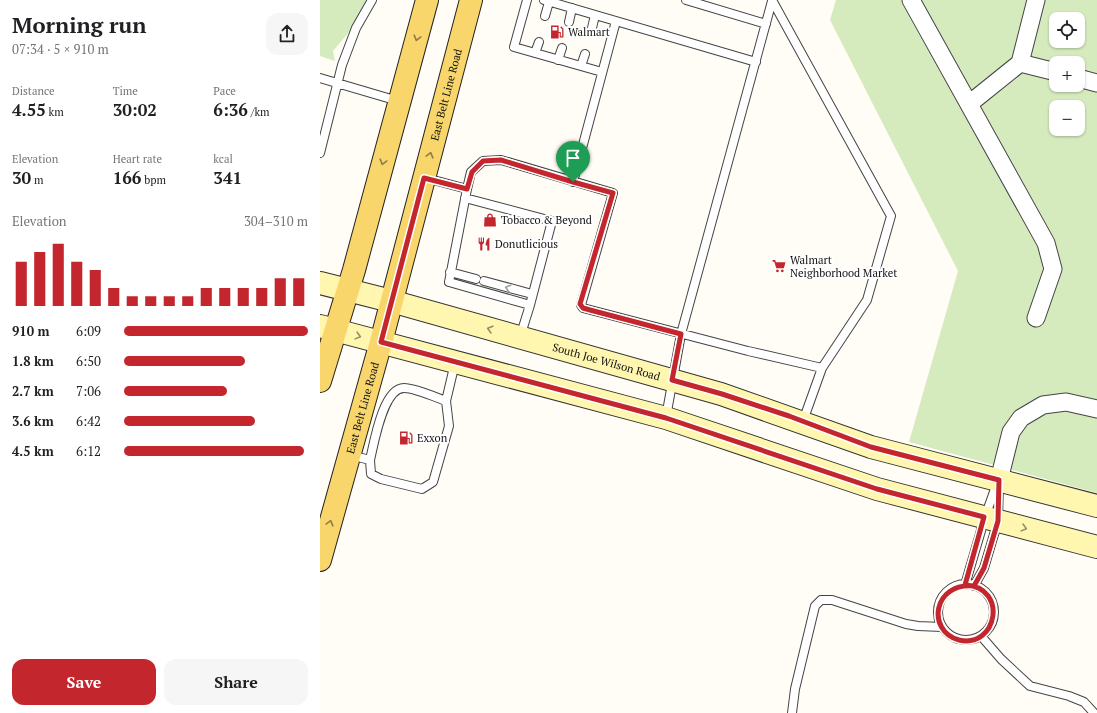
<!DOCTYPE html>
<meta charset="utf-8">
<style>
body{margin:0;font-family:"PT Serif",serif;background:#f6f6f6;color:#202124;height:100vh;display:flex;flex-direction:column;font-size:15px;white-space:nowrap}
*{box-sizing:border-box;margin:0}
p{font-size:13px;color:#757577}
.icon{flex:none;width:22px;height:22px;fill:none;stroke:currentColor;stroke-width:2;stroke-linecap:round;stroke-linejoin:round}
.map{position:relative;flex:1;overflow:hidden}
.details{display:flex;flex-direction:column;background:#fff;width:320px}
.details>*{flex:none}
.buttons{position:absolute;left:729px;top:12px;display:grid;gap:8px}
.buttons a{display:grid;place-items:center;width:36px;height:36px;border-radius:8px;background:#fff;box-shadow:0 1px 3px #0004;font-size:20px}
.pin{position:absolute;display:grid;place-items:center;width:34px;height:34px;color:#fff;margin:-41px -17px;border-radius:50% 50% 50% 0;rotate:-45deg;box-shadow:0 0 4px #0007}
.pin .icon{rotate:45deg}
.round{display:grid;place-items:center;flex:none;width:42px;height:42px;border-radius:12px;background:#f6f6f6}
.head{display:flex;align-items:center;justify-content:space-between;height:68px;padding:0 12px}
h1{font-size:22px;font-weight:600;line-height:30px}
.stats{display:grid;grid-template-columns:repeat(3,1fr);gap:6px;height:68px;padding:4px 12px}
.stats div{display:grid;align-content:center}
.stats b{font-size:17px;font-weight:600}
.stats small{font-size:11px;font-weight:400}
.stats p{font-size:11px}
.chart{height:112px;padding:8px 12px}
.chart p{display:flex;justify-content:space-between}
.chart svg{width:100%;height:72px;margin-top:4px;stroke:#c4262e;stroke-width:6}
.primary-button{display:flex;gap:8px;margin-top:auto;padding:8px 12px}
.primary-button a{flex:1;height:46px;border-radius:12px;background:#c4262e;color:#fff;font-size:16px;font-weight:600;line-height:46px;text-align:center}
.primary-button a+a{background:#f6f6f6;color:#202124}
ul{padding:0 12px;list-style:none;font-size:13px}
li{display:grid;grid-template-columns:64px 48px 1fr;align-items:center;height:30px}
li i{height:10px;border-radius:5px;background:#c4262e}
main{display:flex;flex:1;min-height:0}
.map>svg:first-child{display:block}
.green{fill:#d5ebbd;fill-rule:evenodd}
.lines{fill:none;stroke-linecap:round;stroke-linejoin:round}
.service-casing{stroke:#444;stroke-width:10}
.minor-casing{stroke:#444;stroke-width:19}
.secondary-casing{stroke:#333;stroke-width:24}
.primary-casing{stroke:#222;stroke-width:24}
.service{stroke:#fff;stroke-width:8}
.minor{stroke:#fff;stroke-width:17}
.secondary{stroke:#fff6b0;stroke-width:22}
.primary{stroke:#f9d66b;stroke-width:22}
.oneway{stroke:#917d42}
.oneway2{stroke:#a0a0a0}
.oneway3{stroke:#948f68}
.route-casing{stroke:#fff;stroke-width:8}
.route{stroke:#c4262e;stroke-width:5}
.labels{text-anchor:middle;stroke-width:4;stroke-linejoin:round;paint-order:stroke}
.poi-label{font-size:11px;fill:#111;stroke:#fff;text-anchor:start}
.street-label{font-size:11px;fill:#111;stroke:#fff}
</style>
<main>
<section class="details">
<div class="head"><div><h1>Morning run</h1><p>07:34 · 5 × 910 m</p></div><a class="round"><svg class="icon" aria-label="share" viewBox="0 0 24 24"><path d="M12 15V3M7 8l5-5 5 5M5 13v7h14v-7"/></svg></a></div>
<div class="stats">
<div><p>Distance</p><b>4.55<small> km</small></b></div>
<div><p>Time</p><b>30:02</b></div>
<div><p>Pace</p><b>6:36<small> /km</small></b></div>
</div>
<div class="stats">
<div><p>Elevation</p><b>30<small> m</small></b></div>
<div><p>Heart rate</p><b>166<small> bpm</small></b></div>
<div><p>kcal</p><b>341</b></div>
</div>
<div class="chart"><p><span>Elevation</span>304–310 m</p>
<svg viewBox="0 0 160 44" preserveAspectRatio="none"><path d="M5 44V17M15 44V11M25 44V6M35 44V17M45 44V22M55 44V33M65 44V38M75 44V38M85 44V38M95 44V38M105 44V33M115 44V33M125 44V33M135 44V33M145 44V27M155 44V27"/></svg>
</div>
<ul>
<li><b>910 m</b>6:09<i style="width:100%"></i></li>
<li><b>1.8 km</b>6:50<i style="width:66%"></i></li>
<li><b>2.7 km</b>7:06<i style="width:56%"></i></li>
<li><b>3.6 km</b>6:42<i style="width:71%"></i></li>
<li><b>4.5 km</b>6:12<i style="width:98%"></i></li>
</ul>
<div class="primary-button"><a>Save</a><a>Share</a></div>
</section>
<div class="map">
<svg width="777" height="713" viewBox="0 0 777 713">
<rect width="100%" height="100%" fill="#fffdf5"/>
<!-- green -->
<path class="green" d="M0,0H56L13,51L15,61L0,56Z
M516,0H777V493L589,442L638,271L510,20ZM736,19H758V41H736ZM736,63H758V85H736ZM736,107H758V129H736Z"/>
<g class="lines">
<!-- service casing -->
<g class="service-casing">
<path id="service" d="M207,0L194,47L282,72
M224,0L436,62
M366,0L446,24
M452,0L571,216L547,300L502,368L483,421
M225,16L229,2
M249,22L252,8
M272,28L275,15
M215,53L219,42
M238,60L242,48
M261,66L265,54
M0,78L78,101
M0,153L22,65L36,28L52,0
M106,178L147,189L151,172L163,161L181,160L293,193L261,305L263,308L428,351L502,368
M253,182L296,21
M147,189L129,282L210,305L200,337
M145,198L232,221L210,305
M130,272L156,279
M164,281L212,294
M346,417L361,334L452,1
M30,455L50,460L51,474L61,479L102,489L113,482L129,426L126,401L135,363
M50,460C54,443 63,388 84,388C95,388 115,397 126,401
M618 612a28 28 0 1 1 56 0a28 28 0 1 1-56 0Z
M645,585L665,517L676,486
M654,586L664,568L678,521L679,482
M661,636L681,659L710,686L749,696L764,702L774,713
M472,713L475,689L495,606L501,600H512L586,624L598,626L622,627"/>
</g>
<!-- minor casing -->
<g class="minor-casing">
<path id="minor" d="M591,0L726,243L733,269L716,318
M716,0L700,63L736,72
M758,78L777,83
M649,104L700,63
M679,480L691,432L701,418L723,405L746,402L777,409"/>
</g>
<!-- secondary casing -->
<g class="secondary-casing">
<g id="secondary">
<path id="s1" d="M0,283L71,301L401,394L551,447L777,506"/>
<path d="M0,326L346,418L557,489L777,547"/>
</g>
</g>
<!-- primary casing -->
<g class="primary-casing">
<g id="primary">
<path d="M0,381L34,270L107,0"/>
<path id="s2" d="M0,560L61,342L151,0"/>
</g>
</g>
<!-- service -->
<use href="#service" class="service"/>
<!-- minor -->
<use href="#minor" class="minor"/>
<!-- secondary -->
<use href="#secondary" class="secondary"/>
<!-- primary -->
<use href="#primary" class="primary"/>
</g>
<!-- one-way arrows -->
<defs><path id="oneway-chevron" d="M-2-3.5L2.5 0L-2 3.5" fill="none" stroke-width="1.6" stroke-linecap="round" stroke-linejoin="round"/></defs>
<g class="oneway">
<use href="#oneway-chevron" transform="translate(97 38) rotate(105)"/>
<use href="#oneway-chevron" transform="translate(110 155) rotate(-75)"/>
<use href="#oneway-chevron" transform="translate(63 162) rotate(105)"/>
<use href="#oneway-chevron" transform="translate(10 523) rotate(-75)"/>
</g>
<use class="oneway2" href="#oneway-chevron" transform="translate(188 288) rotate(-165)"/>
<g class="oneway3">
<use href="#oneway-chevron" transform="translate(170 329) rotate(-164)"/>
<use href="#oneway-chevron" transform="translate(38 336) rotate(15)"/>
<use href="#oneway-chevron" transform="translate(704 528) rotate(15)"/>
</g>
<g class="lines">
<!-- route casing -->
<g class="route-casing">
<path id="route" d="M253,182L181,160L163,161L152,172L147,189L104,178L61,342L346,418L557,489L664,517L645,585C689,587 677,649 639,640C606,631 613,582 654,586L664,568L678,521L679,480L551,447L469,416L402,394L352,380L361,334L270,310L263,308L260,304L293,193L253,182"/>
</g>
<!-- route -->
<use href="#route" class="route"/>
</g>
<!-- icons -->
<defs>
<g id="fuel-bare" transform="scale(1.08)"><path d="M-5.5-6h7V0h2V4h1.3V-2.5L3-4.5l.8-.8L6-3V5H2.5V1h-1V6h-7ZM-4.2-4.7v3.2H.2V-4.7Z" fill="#c4262e" stroke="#fff" stroke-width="2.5" paint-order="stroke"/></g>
<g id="shop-bare" transform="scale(1.08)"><path d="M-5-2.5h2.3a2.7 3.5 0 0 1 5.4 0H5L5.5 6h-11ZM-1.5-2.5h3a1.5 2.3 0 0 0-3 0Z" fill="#c4262e" stroke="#fff" stroke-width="2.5" paint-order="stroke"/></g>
<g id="restaurant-bare" transform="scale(1.08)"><path d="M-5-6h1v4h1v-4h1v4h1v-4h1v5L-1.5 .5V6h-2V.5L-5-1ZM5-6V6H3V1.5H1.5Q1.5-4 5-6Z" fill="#c4262e" stroke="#fff" stroke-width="2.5" paint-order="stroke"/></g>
<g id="supermarket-bare" transform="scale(1.08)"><path d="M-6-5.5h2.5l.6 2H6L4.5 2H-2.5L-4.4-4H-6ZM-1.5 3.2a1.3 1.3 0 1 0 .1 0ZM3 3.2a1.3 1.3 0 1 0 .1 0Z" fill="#c4262e" stroke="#fff" stroke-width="2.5" paint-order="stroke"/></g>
</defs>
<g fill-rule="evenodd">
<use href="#fuel-bare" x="237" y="32"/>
<use href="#shop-bare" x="170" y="220"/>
<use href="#restaurant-bare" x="164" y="244"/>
<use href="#supermarket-bare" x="459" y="266"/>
<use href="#fuel-bare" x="86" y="438"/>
</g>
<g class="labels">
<!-- poi labels -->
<g class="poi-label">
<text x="248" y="36">Walmart</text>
<text x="181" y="224">Tobacco &amp; Beyond</text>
<text x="175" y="248">Donutlicious</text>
<text x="470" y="264">Walmart<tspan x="470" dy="13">Neighborhood Market</tspan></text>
<text x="97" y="442">Exxon</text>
</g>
<!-- street labels -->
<g class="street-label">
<text dy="4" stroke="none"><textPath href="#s2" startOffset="482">East Belt Line Road</textPath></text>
<text dy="4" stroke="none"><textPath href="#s1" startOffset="297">South Joe Wilson Road</textPath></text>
<text dy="4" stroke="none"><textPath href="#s2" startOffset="158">East Belt Line Road</textPath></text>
</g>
</g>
</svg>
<div class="buttons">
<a><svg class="icon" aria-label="locate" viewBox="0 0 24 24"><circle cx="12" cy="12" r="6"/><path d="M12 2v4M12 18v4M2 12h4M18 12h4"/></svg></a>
<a>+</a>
<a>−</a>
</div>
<div class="pin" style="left:253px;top:182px;background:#1e9e55"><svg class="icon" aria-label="arrive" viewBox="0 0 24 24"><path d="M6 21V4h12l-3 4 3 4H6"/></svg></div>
</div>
</main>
